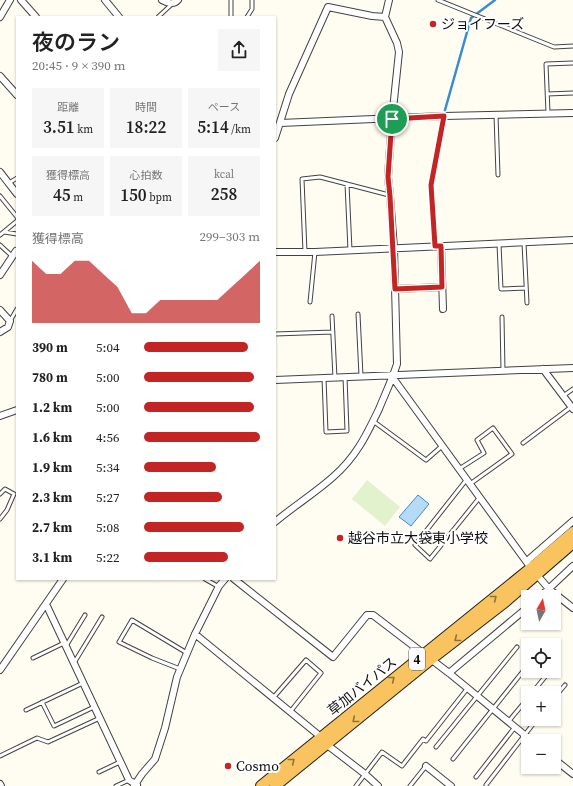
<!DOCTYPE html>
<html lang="ja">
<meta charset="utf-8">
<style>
body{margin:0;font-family:"Source Serif 4","Noto Sans JP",serif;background:#f6f6f6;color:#222;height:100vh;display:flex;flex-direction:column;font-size:15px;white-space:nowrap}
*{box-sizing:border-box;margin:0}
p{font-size:13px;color:#767676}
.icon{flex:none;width:22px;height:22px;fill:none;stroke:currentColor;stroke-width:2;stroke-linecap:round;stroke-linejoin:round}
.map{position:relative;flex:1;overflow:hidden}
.sheet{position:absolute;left:16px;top:16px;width:260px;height:564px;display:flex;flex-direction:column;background:#fff;border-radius:0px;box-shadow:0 1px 3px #0004}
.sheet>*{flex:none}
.needle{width:26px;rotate:9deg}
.buttons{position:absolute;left:521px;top:590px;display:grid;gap:8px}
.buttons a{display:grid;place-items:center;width:40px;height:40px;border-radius:0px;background:#fff;box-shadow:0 1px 3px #0004;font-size:20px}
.pin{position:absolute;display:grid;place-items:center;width:34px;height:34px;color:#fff;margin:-17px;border:2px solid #fff;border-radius:50%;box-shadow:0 1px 4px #0007}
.round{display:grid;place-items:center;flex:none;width:42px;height:42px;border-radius:0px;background:#f6f6f6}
.head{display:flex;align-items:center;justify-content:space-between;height:68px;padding:0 16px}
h1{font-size:22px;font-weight:600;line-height:30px}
.metrics{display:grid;grid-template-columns:repeat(3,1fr);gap:6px;height:68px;padding:4px 16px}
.metrics div{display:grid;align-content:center;border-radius:0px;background:#f6f6f6;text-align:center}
.metrics b{font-size:17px;font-weight:600}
.metrics small{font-size:11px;font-weight:400}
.metrics p{font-size:11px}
.chart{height:112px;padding:8px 16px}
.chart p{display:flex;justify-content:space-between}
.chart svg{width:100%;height:72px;margin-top:4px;fill:#c32524;opacity:.7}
ul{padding:0 16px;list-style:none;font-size:13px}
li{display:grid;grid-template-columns:64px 48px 1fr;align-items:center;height:30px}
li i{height:10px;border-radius:5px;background:#c32524}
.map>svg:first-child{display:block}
.pitch{fill:#e2f2cc}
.water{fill:#b5dbf7;stroke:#3a8cd0}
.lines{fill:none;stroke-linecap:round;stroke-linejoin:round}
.stream{stroke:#3a8cd0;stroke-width:2.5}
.service-casing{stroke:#424242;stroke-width:5}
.minor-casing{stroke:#424242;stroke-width:8}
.trunk-casing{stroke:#202020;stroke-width:12}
.service{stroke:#fff;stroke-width:3}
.minor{stroke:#fff;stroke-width:6}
.trunk{stroke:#f9c45f;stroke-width:10}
.oneway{stroke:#90733b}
.route-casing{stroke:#fff;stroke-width:8}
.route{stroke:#c32524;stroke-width:5}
.poi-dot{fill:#c32524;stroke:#fff;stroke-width:1.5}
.labels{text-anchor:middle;stroke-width:4;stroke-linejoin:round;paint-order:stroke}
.shield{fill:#fff;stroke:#575757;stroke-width:1}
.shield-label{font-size:13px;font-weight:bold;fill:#0f0f0f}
.poi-label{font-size:14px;fill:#0f0f0f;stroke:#fff;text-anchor:start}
.street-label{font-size:14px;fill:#0f0f0f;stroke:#fff}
</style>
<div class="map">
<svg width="573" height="786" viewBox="0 0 573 786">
<rect width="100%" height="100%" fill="#fffdf1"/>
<!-- pitch -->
<path class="pitch" d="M367,480L400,507L385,526L352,499Z"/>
<!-- water -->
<path class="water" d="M418,495L429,504L411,526L399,517Z"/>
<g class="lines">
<!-- stream -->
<path class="stream" d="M445,110L471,18L495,0"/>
<!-- service casing -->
<g class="service-casing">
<path id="service" d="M231,0V17
M438,0L554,47L573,46
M158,17L172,4
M247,17L252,9V0
M547,94L573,93
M548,113L546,64L573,63
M496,115L498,175
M9,183L17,178
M347,184L350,250
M0,196L17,217
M4,232L17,234
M0,235L17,221
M524,243L527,303
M499,244L501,289L526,288
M0,245L12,256
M435,246L431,185L444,116
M305,252L302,179L320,177L389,195
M310,302L315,252
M358,314L361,376
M332,316L335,378
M502,317L503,371
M10,321L17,309
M275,334L333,332
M324,378L326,432L347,431L345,377
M563,396L573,389
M373,421L426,460L442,446
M523,443L571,407
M459,469L484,453L477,440L493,428L512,454L470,484
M467,479L415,545L430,559L480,497
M0,494L5,489L14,494L7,510L0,519
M205,579L219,587
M66,646L85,615
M33,658L64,643
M74,663L102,617
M180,669L152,658L119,642L132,620L187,653
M532,693L549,672
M273,698L306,660L321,673L290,712
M554,698L565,685
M42,702L54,726L94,707
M26,710L83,683
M508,722L528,698
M436,747L517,647
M0,756L37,738L48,742L100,718
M453,759L528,665
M99,772L120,762
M476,777L515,727
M486,785L537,719
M116,786L129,780
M356,786L382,752L402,766L423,739L426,741L467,689
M410,786L426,766"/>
</g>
<!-- minor casing -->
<g class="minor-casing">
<path id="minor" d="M21,0L36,17
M105,0L119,17
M162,0C167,3 174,5 178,0
M0,17L10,0
M0,76L17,95
M280,123L444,116L573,113
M275,138L289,94L328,7L372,16L385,17
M0,172L17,194
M441,246L443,309
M275,252H315L573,240
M0,275L16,251
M395,289L442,287
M0,310L10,321L8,327L0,332
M543,369L573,409
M393,378L531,568L549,589L573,608
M275,380L573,368
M0,416L17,410
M275,522C294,506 315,493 333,477C356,457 366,436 379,409C385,394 392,380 397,364L394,248L390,196L388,177L392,119L399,52L397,43L385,17L389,0
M527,561L573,521
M234,579L333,657L367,615H373L449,673L532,741
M540,597L573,566
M46,604L129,780L137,785
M195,634L321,737
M0,670L63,579
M449,673L528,607
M326,744L365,774L378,786
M554,759L573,774
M426,766L451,786
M0,784L1,786
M134,786L142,774L155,759L165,728L177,677L195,634L219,586L225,579"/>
</g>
<!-- trunk casing -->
<g class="trunk-casing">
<path id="trunk" d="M261,786L531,568L573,532
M275,786L430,660L505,602L573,543"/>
</g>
<!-- service -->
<use href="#service" class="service"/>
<!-- minor -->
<use href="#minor" class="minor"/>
<!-- trunk -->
<use href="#trunk" class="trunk"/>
</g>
<!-- one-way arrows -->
<defs><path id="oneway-chevron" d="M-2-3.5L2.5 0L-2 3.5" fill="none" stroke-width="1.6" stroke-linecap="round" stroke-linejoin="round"/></defs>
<g class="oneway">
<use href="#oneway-chevron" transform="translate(494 598) rotate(-38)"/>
<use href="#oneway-chevron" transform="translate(457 639) rotate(142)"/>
<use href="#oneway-chevron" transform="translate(392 679) rotate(-39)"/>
<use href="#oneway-chevron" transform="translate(355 720) rotate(141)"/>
<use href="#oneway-chevron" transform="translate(292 761) rotate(-39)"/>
</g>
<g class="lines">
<!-- route casing -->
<g class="route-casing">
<path id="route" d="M444,116L431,185L435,246H441L442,287L395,289L390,196L388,177L392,119Z"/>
</g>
<!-- route -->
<use href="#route" class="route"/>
</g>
<!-- markers -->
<g class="poi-dot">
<circle cx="433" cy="24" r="4"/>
<circle cx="340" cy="538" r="4"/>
<circle cx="228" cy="766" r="4"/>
</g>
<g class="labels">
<!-- shield labels -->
<rect class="shield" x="409" y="648" width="16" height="22" rx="3"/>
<g class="shield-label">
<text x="417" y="664">4</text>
</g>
<!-- poi labels -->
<g class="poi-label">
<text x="441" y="29">ジョイフーズ</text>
<text x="348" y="543">越谷市立大袋東小学校</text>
<text x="236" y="771">Cosmo</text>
</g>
<!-- street labels -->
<g class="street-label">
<text transform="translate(362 686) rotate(-39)" y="5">草加バイパス</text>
</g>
</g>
</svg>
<div class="buttons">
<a><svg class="needle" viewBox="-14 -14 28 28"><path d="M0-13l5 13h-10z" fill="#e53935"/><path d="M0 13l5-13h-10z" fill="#767676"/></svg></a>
<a><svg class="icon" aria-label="locate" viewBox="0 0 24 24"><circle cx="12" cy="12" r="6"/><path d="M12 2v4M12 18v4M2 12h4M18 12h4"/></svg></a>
<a>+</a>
<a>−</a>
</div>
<div class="pin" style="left:392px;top:119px;background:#1e9e55"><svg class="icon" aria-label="arrive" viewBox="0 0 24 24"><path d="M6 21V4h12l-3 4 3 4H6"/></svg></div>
<section class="sheet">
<div class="head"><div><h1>夜のラン</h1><p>20:45 · 9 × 390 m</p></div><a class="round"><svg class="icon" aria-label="share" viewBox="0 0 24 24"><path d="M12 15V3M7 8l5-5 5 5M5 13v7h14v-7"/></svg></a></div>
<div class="metrics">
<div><p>距離</p><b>3.51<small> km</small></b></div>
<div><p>時間</p><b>18:22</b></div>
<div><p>ペース</p><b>5:14<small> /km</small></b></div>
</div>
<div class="metrics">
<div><p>獲得標高</p><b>45<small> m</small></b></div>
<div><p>心拍数</p><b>150<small> bpm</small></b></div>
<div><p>kcal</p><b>258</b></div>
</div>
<div class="chart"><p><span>獲得標高</span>299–303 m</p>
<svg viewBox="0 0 160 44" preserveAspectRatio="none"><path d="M0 44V6L10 14L20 14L30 6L40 6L50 14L60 22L70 38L80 38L90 30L100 30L110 30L120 30L130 30L140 22L150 14L160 6V44z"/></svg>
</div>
<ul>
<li><b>390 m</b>5:04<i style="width:90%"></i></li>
<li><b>780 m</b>5:00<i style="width:95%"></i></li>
<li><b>1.2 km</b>5:00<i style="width:95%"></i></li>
<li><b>1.6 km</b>4:56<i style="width:100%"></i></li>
<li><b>1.9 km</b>5:34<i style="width:62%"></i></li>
<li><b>2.3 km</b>5:27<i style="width:67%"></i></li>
<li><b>2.7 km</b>5:08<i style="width:86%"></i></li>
<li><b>3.1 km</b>5:22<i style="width:72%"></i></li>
</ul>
</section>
</div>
